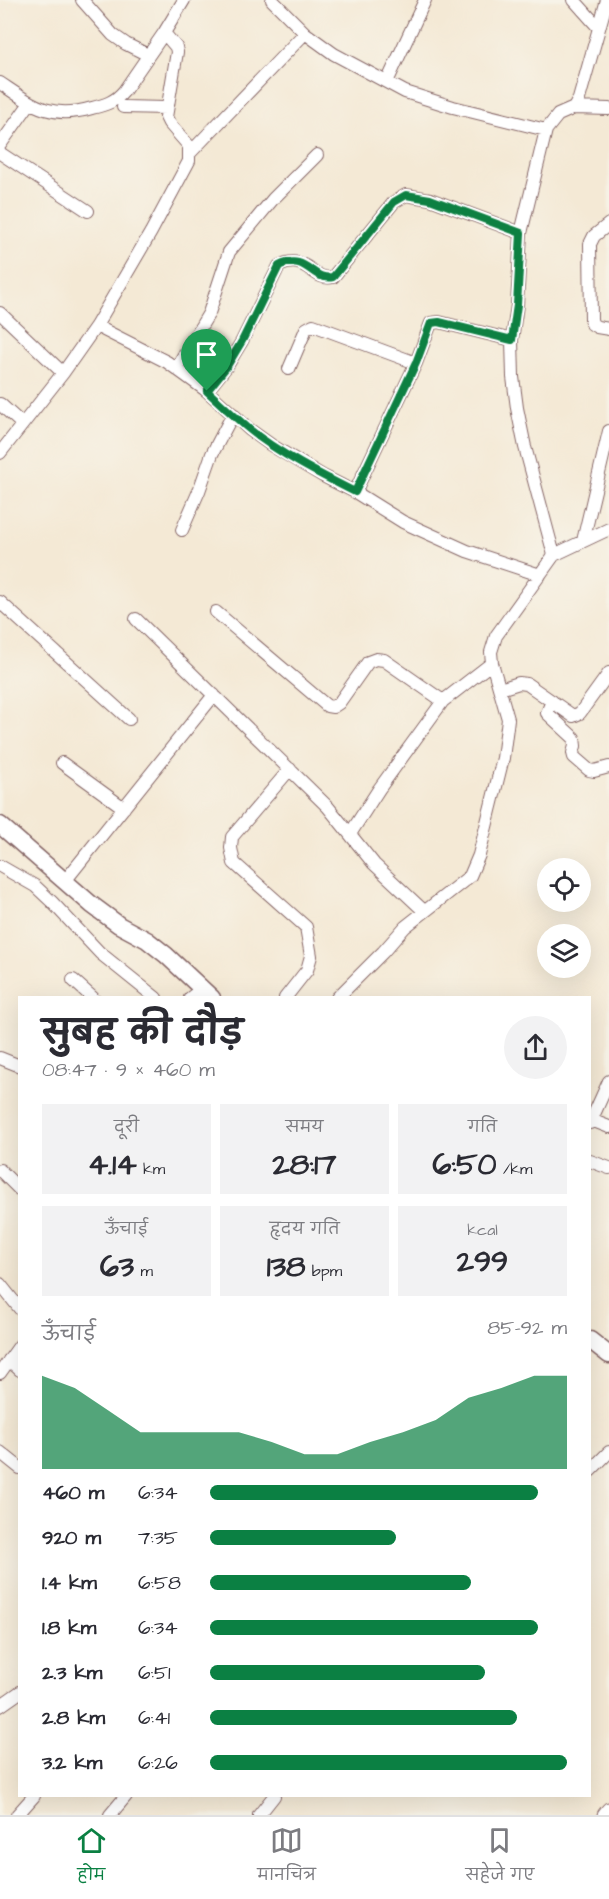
<!DOCTYPE html>
<html lang="hi">
<meta charset="utf-8">
<style>
body{margin:0;font-family:"Architects Daughter","Playpen Sans Deva",sans-serif;background:#f2f2f3;color:#2b2b33;height:100vh;display:flex;flex-direction:column;font-size:22px;white-space:nowrap}
*{box-sizing:border-box;margin:0}
p{font-size:20px;color:#7c7c81}
.icon{flex:none;width:33px;height:33px;fill:none;stroke:currentColor;stroke-width:2;stroke-linecap:round;stroke-linejoin:round}
.map{position:relative;flex:1;overflow:hidden}
.side{position:absolute;left:18px;top:996px;width:573px;height:801px;display:flex;flex-direction:column;background:#fff;border-radius:0px;box-shadow:0 6px 24px #0002}
.side>*{flex:none}
.controls{position:absolute;left:537px;top:858px;display:grid;gap:12px}
.controls a{display:grid;place-items:center;width:54px;height:54px;border-radius:50%;background:#fff;box-shadow:0 6px 24px #0002;font-size:30px}
.pin{position:absolute;display:grid;place-items:center;width:51px;height:51px;color:#fff;margin:-62px -26px;border-radius:50% 50% 50% 0;rotate:-45deg;box-shadow:0 0 6px #0007}
.pin .icon{rotate:45deg}
.round{display:grid;place-items:center;flex:none;width:63px;height:63px;border-radius:32px;background:#f2f2f3}
.summary{display:flex;align-items:center;justify-content:space-between;height:102px;padding:0 24px}
h1{font-size:33px;font-weight:700;line-height:45px}
.stats{display:grid;grid-template-columns:repeat(3,1fr);gap:9px;height:102px;padding:6px 24px}
.stats div{display:grid;align-content:center;border-radius:0px;background:#f2f2f3;text-align:center}
.stats b{font-size:30px;font-weight:700}
.stats small{font-size:16px;font-weight:400}
.stats p{font-size:16px}
.chart{height:168px;padding:12px 24px}
.chart p{display:flex;justify-content:space-between}
.chart svg{width:100%;height:108px;margin-top:6px;fill:#0b8043;opacity:.7}
ul{padding:0 24px;list-style:none;font-size:20px}
li{display:grid;grid-template-columns:96px 72px 1fr;align-items:center;height:45px}
li i{height:15px;border-radius:8px;background:#0b8043}
.dock{display:flex;justify-content:space-around;align-items:center;height:84px;border-top:2px solid #e1e1e2;background:#fff;font-size:16px;color:#7c7c81}
.dock a{display:grid;justify-items:center;gap:3px}
.dock .current{color:#0b8043}
.map>svg:first-child{display:block}
.lines{fill:none;stroke-linecap:round;stroke-linejoin:round}
.minor-casing{stroke:#866666;stroke-width:14}
.tertiary-casing{stroke:#866666;stroke-width:17}
.secondary-casing{stroke:#866666;stroke-width:19}
.minor{stroke:#fff;stroke-width:12}
.tertiary{stroke:#fff;stroke-width:15}
.secondary{stroke:#fff;stroke-width:16}
.route-casing{stroke:#fff;stroke-width:12}
.route{stroke:#0b8043;stroke-width:8}
</style>
<div class="map">
<svg width="609" height="1815" viewBox="0 0 609 1815">
<rect width="100%" height="100%" fill="#f7f3e8"/>
<filter id="ink" filterUnits="userSpaceOnUse"><feTurbulence type="fractalNoise" baseFrequency=".0167" numOctaves="2"/><feDisplacementMap in="SourceGraphic" scale="12" xChannelSelector="R" yChannelSelector="G"/><feConvolveMatrix kernelMatrix="1 2 1 2 8 2 1 2 1" color-interpolation-filters="sRGB"/></filter>
<filter id="wash" filterUnits="userSpaceOnUse"><feTurbulence type="fractalNoise" baseFrequency=".008" numOctaves="4" result="noise"/><feDisplacementMap in="SourceGraphic" scale="24" xChannelSelector="R" yChannelSelector="G"/><feGaussianBlur stdDeviation="1.35" result="paint"/><feColorMatrix in="noise" values="0 0 0 0 0 0 0 0 0 0 0 0 0 0 0 0 0 1.4 0 .05"/><feComposite in="paint" operator="in"/></filter>
<g filter="url(#wash)">
<rect width="100%" height="100%" fill="#f4e9d5"/>
</g>
<g filter="url(#ink)">
<g class="lines">
<!-- minor casing -->
<g class="minor-casing">
<path id="minor" d="M82,0L113,35L126,44L148,55
M272,0L305,33L334,54L405,92L453,107L546,130
M574,0L599,28
M387,82L425,0
M0,83C33,105 50,120 92,108C105,105 115,102 124,91L164,33L184,0
M123,107L166,108
M574,108L609,109
M0,145L30,103
M0,153L88,211
M190,153L305,33
M609,224L594,236L590,244L591,319L592,324L597,327L609,329
M0,313L63,373
M96,326L167,362L207,391L250,430L271,445L323,476L355,492L403,522L467,551L540,575
M176,368L209,313L229,252L273,199L317,155
M289,369L306,329L313,325L416,363
M207,391L227,366L242,341L279,266C307,252 312,282 333,277L394,202L406,195L430,199L521,233
M0,404L22,424
M0,453L63,373L96,326L151,232L189,161V146L169,123L166,117L177,52L176,47L164,33
M355,492L416,363L431,323L439,322L512,340
M182,530L199,491L212,454L233,414
M583,541L609,431
M554,555L609,529
M0,602L129,719
M216,612L327,706L333,707L339,703L368,662L376,659L384,660L443,701
M136,619L328,807L374,864L424,911
M500,689L519,683L527,684L573,716L580,713L609,673
M552,701L547,713L574,738L575,746L573,753L574,757L589,770L594,771L609,767
M62,763L124,808
M350,834L379,789L443,701L492,663
M0,866L35,886L52,902L100,953L156,998
M65,881L214,695
M73,980L93,998
M190,998L203,988
M285,998L307,970L311,956L306,927L234,863L231,848L232,837L290,769
M337,998L383,952L405,927L470,876L479,855L503,758L508,719L492,663L491,652L496,636L554,555L525,447L517,408L513,377L512,340L517,305L521,233L546,130L558,115L574,108L579,99L607,0
M0,1058L20,1066
M591,1120L609,1127
M590,1123L609,1081
M590,1161L609,1168
M0,1170L20,1190
M0,1284L20,1309
M9,1360L20,1370
M0,1373L20,1345
M0,1452L20,1468
M590,1471L609,1452
M0,1706L20,1692
M17,1815L34,1796
M110,1815L126,1796
M259,1815L274,1796"/>
</g>
<!-- tertiary casing -->
<g class="tertiary-casing">
<path id="tertiary" d="M605,1815L609,1810"/>
</g>
<!-- secondary casing -->
<g class="secondary-casing">
<path id="secondary" d="M0,825L92,905L119,925L147,940L166,955L212,998
M590,1340L609,1355"/>
</g>
<!-- minor -->
<use href="#minor" class="minor"/>
<!-- tertiary -->
<use href="#tertiary" class="tertiary"/>
<!-- secondary -->
<use href="#secondary" class="secondary"/>
</g>
</g>
<g class="lines" filter="url(#ink)">
<!-- route casing -->
<g class="route-casing">
<path id="route" d="M406,195L430,199L521,233L517,305L512,340L439,322L431,323L416,363L355,492C321,475 278,453 249,429C235,417 221,404 207,391L227,366L242,341L279,266C307,252 312,282 333,277L394,202Z"/>
</g>
<!-- route -->
<use href="#route" class="route"/>
</g>
</svg>
<div class="controls">
<a><svg class="icon" aria-label="locate" viewBox="0 0 24 24"><circle cx="12" cy="12" r="6"/><path d="M12 2v4M12 18v4M2 12h4M18 12h4"/></svg></a>
<a><svg class="icon" aria-label="layers" viewBox="0 0 24 24"><path d="M12 4l9 5-9 5-9-5zM3 14l9 5 9-5"/></svg></a>
</div>
<div class="pin" style="left:207px;top:391px;background:#1e9e55"><svg class="icon" aria-label="arrive" viewBox="0 0 24 24"><path d="M6 21V4h12l-3 4 3 4H6"/></svg></div>
<section class="side">
<div class="summary"><div><h1>सुबह की दौड़</h1><p>08:47 · 9 × 460 m</p></div><a class="round"><svg class="icon" aria-label="share" viewBox="0 0 24 24"><path d="M12 15V3M7 8l5-5 5 5M5 13v7h14v-7"/></svg></a></div>
<div class="stats">
<div><p>दूरी</p><b>4.14<small> km</small></b></div>
<div><p>समय</p><b>28:17</b></div>
<div><p>गति</p><b>6:50<small> /km</small></b></div>
</div>
<div class="stats">
<div><p>ऊँचाई</p><b>63<small> m</small></b></div>
<div><p>हृदय गति</p><b>138<small> bpm</small></b></div>
<div><p>kcal</p><b>299</b></div>
</div>
<div class="chart"><p><span>ऊँचाई</span>85–92 m</p>
<svg viewBox="0 0 160 44" preserveAspectRatio="none"><path d="M0 44V6L10 11L20 20L30 29L40 29L50 29L60 29L70 33L80 38L90 38L100 33L110 29L120 24L130 15L140 11L150 6L160 6V44z"/></svg>
</div>
<ul>
<li><b>460 m</b>6:34<i style="width:92%"></i></li>
<li><b>920 m</b>7:35<i style="width:52%"></i></li>
<li><b>1.4 km</b>6:58<i style="width:73%"></i></li>
<li><b>1.8 km</b>6:34<i style="width:92%"></i></li>
<li><b>2.3 km</b>6:51<i style="width:77%"></i></li>
<li><b>2.8 km</b>6:41<i style="width:86%"></i></li>
<li><b>3.2 km</b>6:26<i style="width:100%"></i></li>
</ul>
</section>
</div>
<nav class="dock">
<a class="current"><svg class="icon" aria-label="home" viewBox="0 0 24 24"><path d="M3 11l9-7 9 7M6 9v11h12V9"/></svg>होम</a>
<a><svg class="icon" aria-label="map" viewBox="0 0 24 24"><path d="M3 6l6-2 6 2 6-2v14l-6 2-6-2-6 2zM9 4v14M15 6v14"/></svg>मानचित्र</a>
<a><svg class="icon" aria-label="saved" viewBox="0 0 24 24"><path d="M7 4h10v16l-5-4-5 4z"/></svg>सहेजे गए</a>
</nav>
